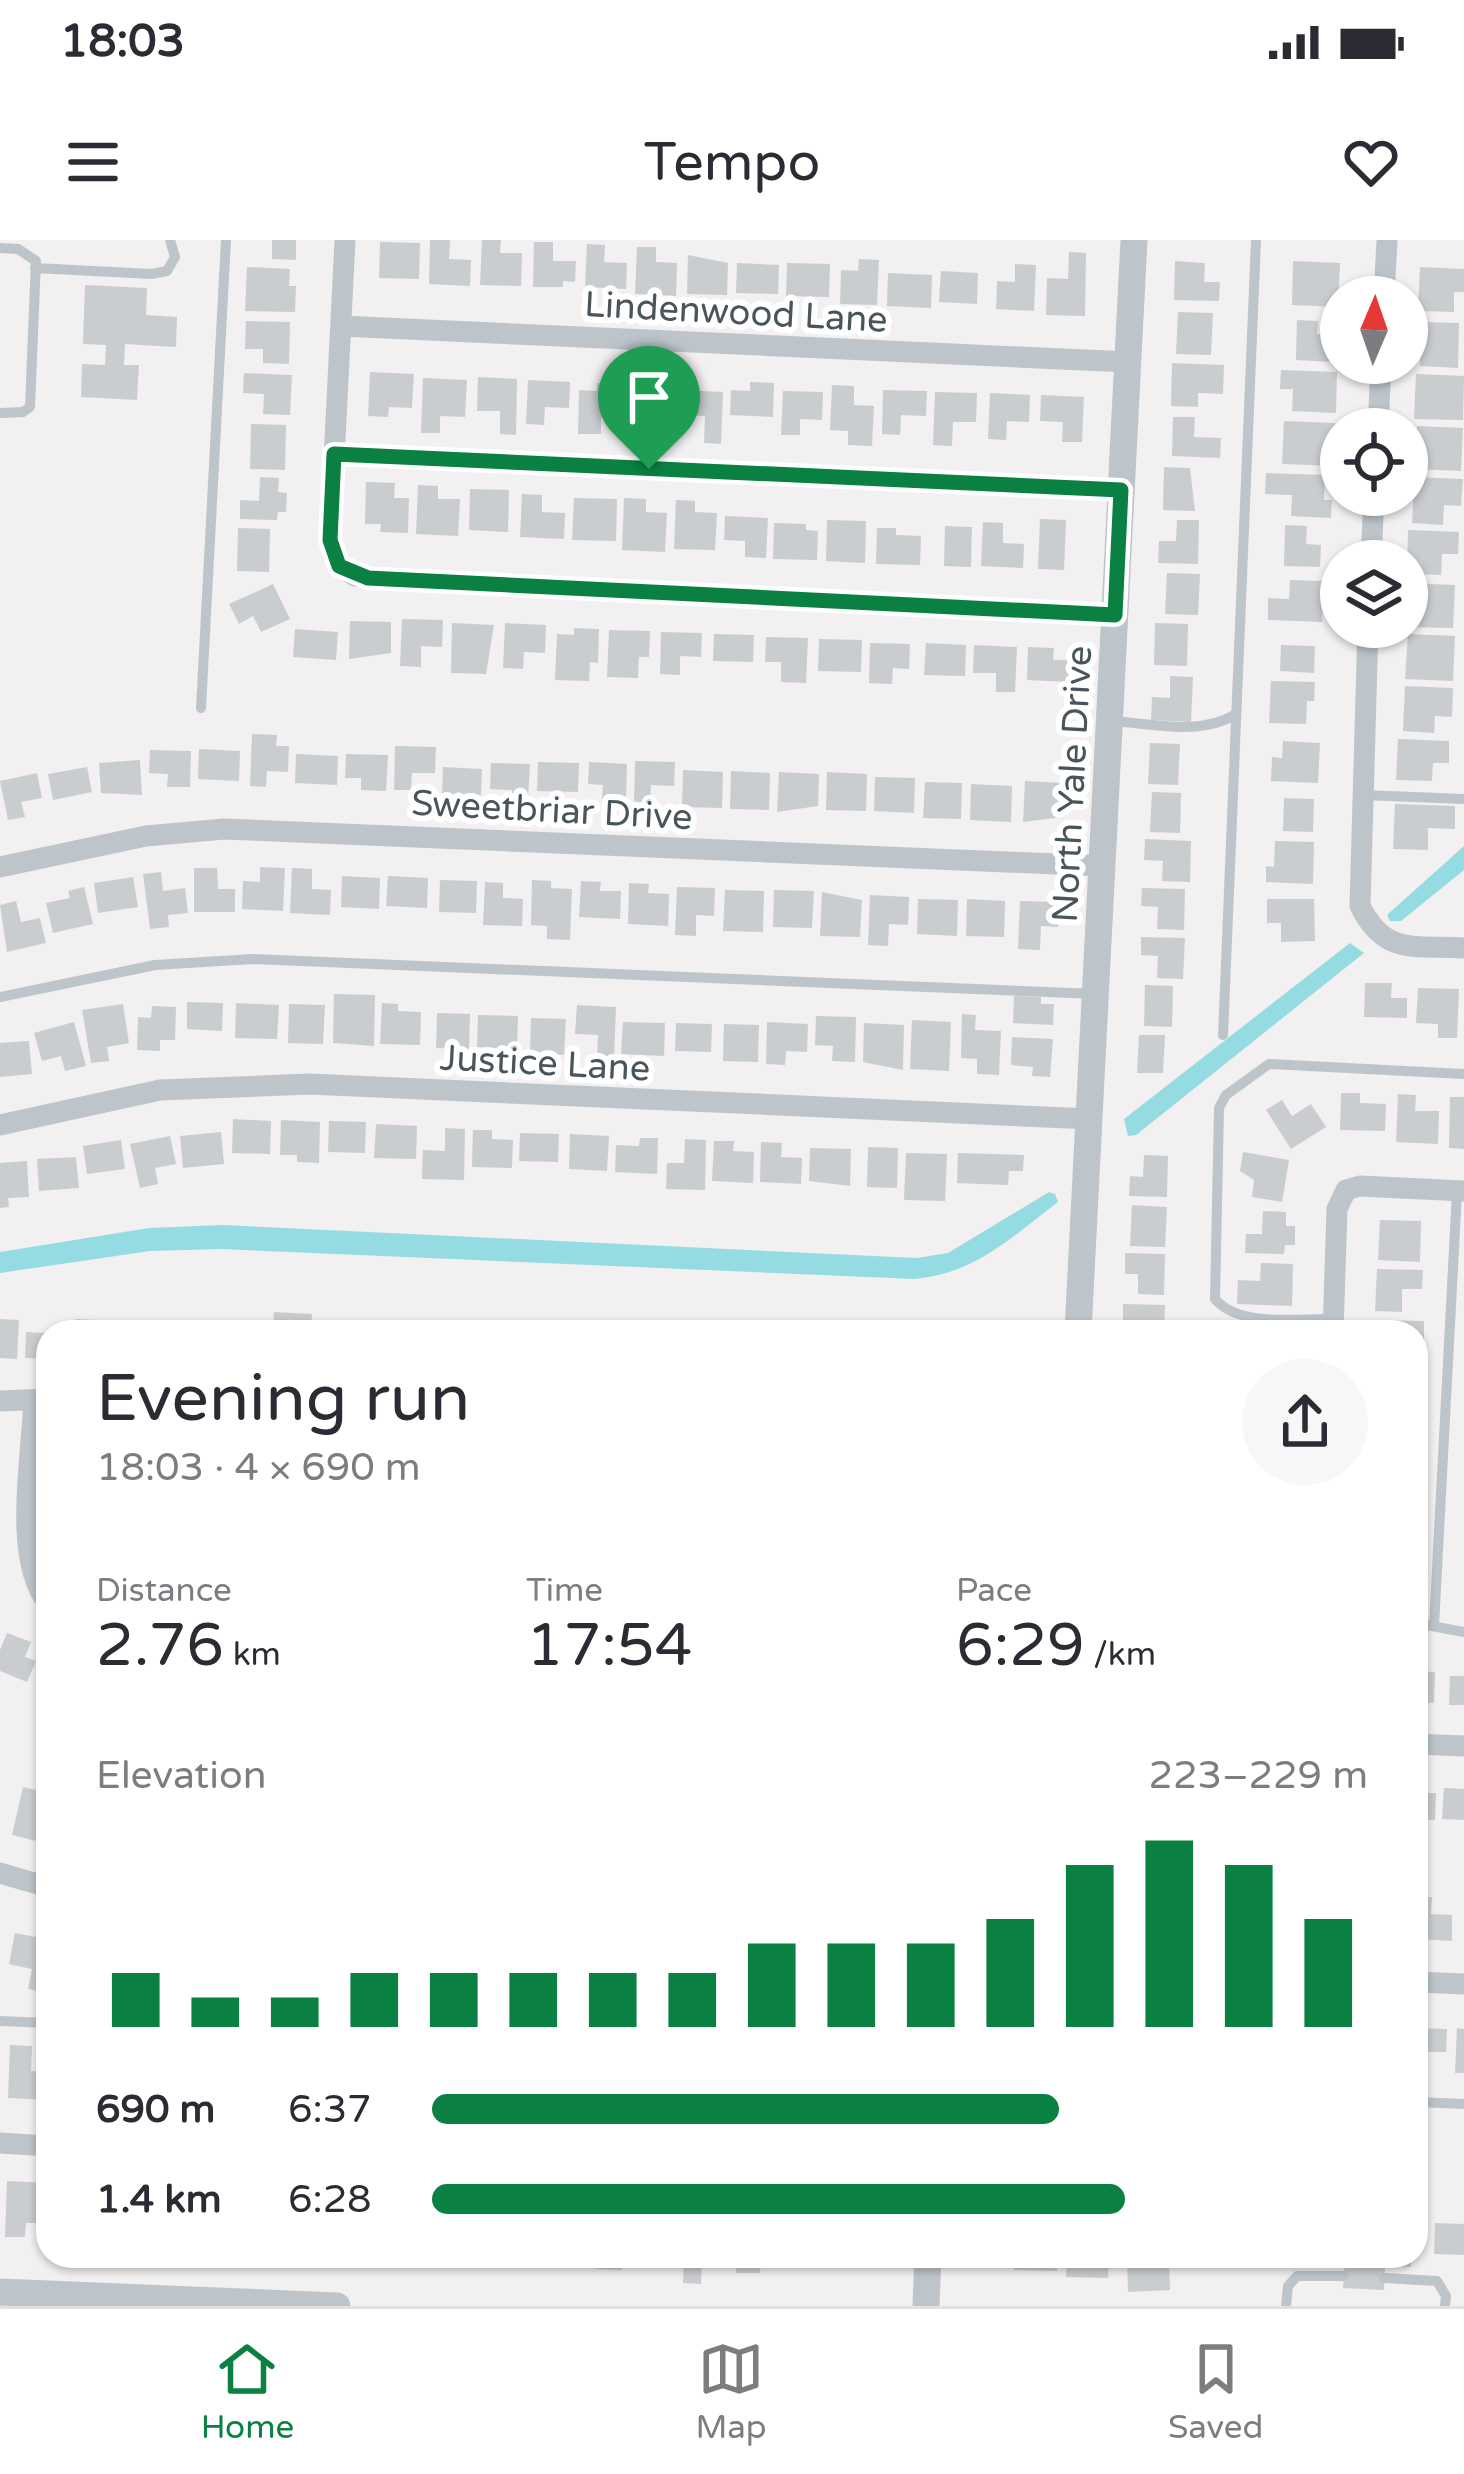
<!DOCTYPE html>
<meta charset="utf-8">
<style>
body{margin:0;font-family:"Varela Round",sans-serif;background:#f7f7f7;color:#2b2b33;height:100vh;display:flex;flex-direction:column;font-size:45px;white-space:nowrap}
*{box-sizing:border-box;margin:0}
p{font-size:39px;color:#7c7c81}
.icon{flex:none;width:66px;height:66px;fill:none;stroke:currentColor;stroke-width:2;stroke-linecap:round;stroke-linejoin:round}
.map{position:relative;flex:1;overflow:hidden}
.sheet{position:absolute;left:36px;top:1080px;width:1392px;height:948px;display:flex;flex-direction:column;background:#fff;border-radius:36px;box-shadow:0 3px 9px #0004}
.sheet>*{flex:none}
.needle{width:78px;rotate:2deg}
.controls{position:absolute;left:1320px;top:36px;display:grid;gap:24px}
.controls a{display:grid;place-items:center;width:108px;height:108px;border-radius:50%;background:#fff;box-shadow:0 3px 9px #0004;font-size:60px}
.pin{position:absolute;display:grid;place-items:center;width:102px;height:102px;color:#fff;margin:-123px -51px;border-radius:50% 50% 50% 0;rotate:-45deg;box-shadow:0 0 12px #0007}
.pin .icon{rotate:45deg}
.round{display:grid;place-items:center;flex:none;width:126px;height:126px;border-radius:63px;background:#f7f7f7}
.head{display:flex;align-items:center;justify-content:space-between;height:204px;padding:0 60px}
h1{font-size:66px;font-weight:600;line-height:90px}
.stats{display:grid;grid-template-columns:repeat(3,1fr);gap:18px;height:204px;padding:12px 60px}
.stats div{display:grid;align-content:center}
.stats b{font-size:60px;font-weight:600}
.stats small{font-size:33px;font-weight:400}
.stats p{font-size:33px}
.chart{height:336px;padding:24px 60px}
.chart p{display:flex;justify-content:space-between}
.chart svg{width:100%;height:216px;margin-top:12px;stroke:#0b8043;stroke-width:6}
ul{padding:0 60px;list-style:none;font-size:39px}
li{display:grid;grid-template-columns:192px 144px 1fr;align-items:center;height:90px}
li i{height:30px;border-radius:15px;background:#0b8043}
.status{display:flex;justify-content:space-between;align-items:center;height:84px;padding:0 60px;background:#fff;direction:ltr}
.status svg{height:33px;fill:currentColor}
header{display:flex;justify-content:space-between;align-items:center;height:156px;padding:0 60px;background:#fff;font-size:54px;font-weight:600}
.menu{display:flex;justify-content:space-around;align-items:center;height:168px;border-top:3px solid #e1e1e2;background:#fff;font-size:33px;color:#7c7c81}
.menu a{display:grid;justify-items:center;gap:6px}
.menu .selected{color:#0b8043}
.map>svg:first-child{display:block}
.water{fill:#95dce2}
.building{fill:#cacdd0}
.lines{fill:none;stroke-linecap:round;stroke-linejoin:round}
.service{stroke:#bdc5cb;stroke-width:10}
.minor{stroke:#bdc5cb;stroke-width:21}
.tertiary{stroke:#bdc5cb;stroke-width:27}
.route-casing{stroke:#fff;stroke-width:24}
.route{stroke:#0b8043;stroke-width:15}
.labels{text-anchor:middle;stroke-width:12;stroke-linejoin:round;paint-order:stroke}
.street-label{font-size:36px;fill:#4a555b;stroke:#fff}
</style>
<div class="status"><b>18:03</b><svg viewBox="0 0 49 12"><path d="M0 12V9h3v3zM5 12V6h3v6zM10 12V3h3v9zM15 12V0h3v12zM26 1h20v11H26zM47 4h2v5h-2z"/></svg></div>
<header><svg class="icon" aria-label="menu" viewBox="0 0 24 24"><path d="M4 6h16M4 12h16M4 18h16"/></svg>Tempo<svg class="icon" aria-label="heart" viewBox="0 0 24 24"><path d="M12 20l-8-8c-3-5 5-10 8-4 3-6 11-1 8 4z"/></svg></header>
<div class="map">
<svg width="1464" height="2066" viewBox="0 0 1464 2066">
<rect width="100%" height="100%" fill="#f2f0f0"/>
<!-- water -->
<path class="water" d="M1464,606V630L1401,681H1390L1387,675Z
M1350,703L1364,713L1136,895L1128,896L1124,879Z
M1049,952L1055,954L1058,962C1010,998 977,1033 915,1039L221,1009L150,1011L0,1033V1012L149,988L222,985L917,1018L948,1013Z"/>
<!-- building -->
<path class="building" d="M272,0H296V20L272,19Z
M430,0H450L449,19L471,20L470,46L429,44Z
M482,0H501L500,13H522L521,46L480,45Z
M380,2L420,3L419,39L379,38Z
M534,2H553V21H576L575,42L563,41V47H533Z
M587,4L605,5L604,22L627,23L626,49L585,47Z
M637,7H656V22L677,23L676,56L635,54Z
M1069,12L1086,13L1085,76L1046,75L1047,38L1068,39Z
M688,15L728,23L727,55L687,54Z
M859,19L879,20L877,65L840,64L841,30L858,31Z
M1175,21L1205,23L1204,42H1220L1219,61L1174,60Z
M1293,21L1340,23L1338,67L1292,65Z
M737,23L779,25L778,54L736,53Z
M787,23L830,24L829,57L786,56Z
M1015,24L1036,25L1034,71L996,69L997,41L1015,42Z
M247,27L290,29L289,46H296L295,72L245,71Z
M1420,27L1464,29V52H1454V72L1418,71Z
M941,31L978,33L977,64L939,62Z
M888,33L932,35L931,68L887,66Z
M85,45L147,48L146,75L177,77L176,107L125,104L124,125H139L137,160L81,157L82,124L105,125L106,105L83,104Z
M1178,72L1213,73L1211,115L1176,114Z
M1297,80L1318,81L1317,94L1330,95L1329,122L1296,120Z
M246,81L290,82L289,124L263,123V109H245Z
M1422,82L1459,83L1458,128L1420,126Z
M1172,123L1224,125L1223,154L1198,153V167L1171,166Z
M1281,130L1337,132L1336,173L1292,171L1293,149H1280Z
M370,132L414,134L412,168L389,167L388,177L368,176Z
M244,133L292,135L290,175L263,174L264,154L243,153Z
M1416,134L1464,136L1463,180L1414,179Z
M478,137L517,139L516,195L500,194V171H477Z
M423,138L467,140L465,177L440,176V193H421Z
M528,140L570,142L569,168L545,167L544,185L526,184Z
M750,142L774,143L773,177L730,175L731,150L750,151Z
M597,143L622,144L621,178L601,177V194H578L579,150L597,151Z
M832,145L854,146V165L874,166L872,206L848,205V191L830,190Z
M630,148L672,150L671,176H648V193H629Z
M682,150L723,152L721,204L704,203L705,176L681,175Z
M883,150L927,151L926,176L901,175L900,195L882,194Z
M783,151L823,152L822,180L800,179V195H781Z
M935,152L977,153L976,182H953L952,206L933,205Z
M990,153L1030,155L1029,182L1007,181L1006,200L988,199Z
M1041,155L1084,157L1082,202H1062L1063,182L1040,181Z
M1173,177H1195L1194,197L1221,198L1220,218L1172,216Z
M1284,181L1335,183L1334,226L1282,224Z
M251,184L286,185L285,230L250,229Z
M1417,186L1463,188L1461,231L1416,229Z
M1164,227L1190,228L1195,271L1163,270Z
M1266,233L1325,235L1324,260H1332L1331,278L1291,276L1292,255L1265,254Z
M260,237L279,238L278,252L287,253L286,272H278L277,280L240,279V260L259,261Z
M1414,237L1463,239L1461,266L1444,265L1443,285L1412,283Z
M366,242L395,243L394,258H409L408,293L380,292L381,284H365Z
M418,245L438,246V259H460L458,296L416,294Z
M470,249L509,250L508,292L469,290Z
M522,254L542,255V272L565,273L564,299L520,297Z
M574,258L617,259L616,301L572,300Z
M624,258L646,259V272L667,273L665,312L622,310Z
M676,260L695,261V272L717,273L715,310L674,309Z
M725,276L768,278L766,318L745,317V301L724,300Z
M1040,279L1066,280L1064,330L1038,329Z
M827,280L866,281L865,323L826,321Z
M1177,280H1199L1198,324L1158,323L1159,301H1176Z
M983,282L1003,283V303L1024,304L1023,328L981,326Z
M774,283L806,284V290L818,291L817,320L773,319Z
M1285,285L1307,286L1306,304L1321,305L1320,327L1284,326Z
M945,286L972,287L971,327L944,326Z
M238,288L270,289L269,332L237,331Z
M877,288H896V295L921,296L920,325L876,324Z
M1408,290L1459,292L1458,314H1442L1441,335L1407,334Z
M1167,333L1200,334L1198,375L1165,374Z
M1290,340L1323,341L1322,382L1268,380V358L1289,359Z
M1408,343L1455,345L1453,388L1407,387Z
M273,344L290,379L261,392L253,376L239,384L229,364Z
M402,379L443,380L442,407L421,406V427L400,426Z
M350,381L391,382V413L349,419Z
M452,383L494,385L486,434L451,433Z
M505,383L546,385L545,413L524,412L523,429L503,428Z
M1155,383L1188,384L1187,426L1154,425Z
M574,388L599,389L598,423L590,422L589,441L555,440L557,394L574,395Z
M295,389L338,392L336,420L293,417Z
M609,390L650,391L649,417H639L638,438L607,437Z
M661,392L702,393L701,417L680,416V435L660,434Z
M714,394L754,395L753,422L713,421Z
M1408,394L1455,396L1453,441L1405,439Z
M766,397L808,398L806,443L781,442V422H765Z
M819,399L862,400L861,432L818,431Z
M870,403L910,404L909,429L893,428L892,444L869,443Z
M926,403L966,405L965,436L924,435Z
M974,405L1017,407L1015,452H996V433H973Z
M1281,405L1315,406L1314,433L1280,431Z
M1028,407L1054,408L1053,420H1070L1069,442L1027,440Z
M1170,436L1193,437L1191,482L1151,480L1152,457L1170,458Z
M1271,441L1315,442L1314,461H1307L1306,484L1269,483Z
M1405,446L1453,448L1452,477L1435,476L1434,493L1403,491Z
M252,494L277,495L276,506H289L288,532L267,531L266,547L250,546Z
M1398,499L1449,501V523H1433L1432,541L1396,540Z
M1283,501L1320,503L1318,543L1271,541L1272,517L1282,518Z
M1150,503L1180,504L1178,545L1148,544Z
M395,506L436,507L435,533H412L411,550H394Z
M199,509L240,511L239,541L198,539Z
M150,510L191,511L190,547H167L168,534L149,533Z
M296,514L338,516L337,545L295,543Z
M346,514L388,515L386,551L361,550V538H345Z
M140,520L142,555L101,553L99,523Z
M635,521L675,522L674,546L651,545L650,564L634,563Z
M538,522L579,523L578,552L537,551Z
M589,522L627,524L626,559H602L603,545L588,544Z
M491,523L530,524L528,559H512V550L490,549Z
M87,527L92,552L53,560L48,534Z
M443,527L482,529L481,555L442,554Z
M683,530L723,532L722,568L682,567Z
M731,531L770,533L769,570L730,569Z
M779,532L819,534L818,566L777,572Z
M827,532L867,534L866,571L826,570Z
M37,533L42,558L21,562L25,577L8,580L0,541Z
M875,537L915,538L914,573L874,571Z
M1025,541L1065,543L1063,577L1023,582Z
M925,542L962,543L961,579L923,578Z
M971,544L1012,546L1011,582L970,580Z
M1152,552L1181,553L1180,593L1150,592Z
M1284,558L1314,559L1313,592L1283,591Z
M1395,564L1455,566V589L1428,588V610L1393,609Z
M1145,599L1191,601L1190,642L1162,641L1163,621L1144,620Z
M1275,601L1314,602L1313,644L1266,642V626L1274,627Z
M260,627L285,628L283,671L242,669L243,641L260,642Z
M194,628H217L218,649H235V672H194Z
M292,628L312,629V649L331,650L330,675L290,673Z
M161,632L163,651L185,648L188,673L168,675L169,687L150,689L143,634Z
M342,636L380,638L379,669L341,667Z
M388,636L428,638L427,668L386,666Z
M133,637L138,667L98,673L94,643Z
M440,640L477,641L476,673L439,672Z
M532,640L551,641V648L572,649L570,700L547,699V686L531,685Z
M581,641L601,642L600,651H621L620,679L579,677Z
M485,642L503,643V658L523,659L522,686L483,685Z
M629,643L649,644L648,653L669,654L668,686L628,684Z
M84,647L93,684L53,693L46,663L70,658L68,651Z
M677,647L715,648L714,676L696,675V696L675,695Z
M1142,648L1185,649L1184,690L1157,689L1158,667L1141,666Z
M725,650L764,651L763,692L723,691Z
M774,650L814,651L812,688L773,687Z
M822,652L862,660L860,697L820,696Z
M870,655L909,657L908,685L889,684L888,706L868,705Z
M918,659L958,660L957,696L917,694Z
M967,659L1005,661L1004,697L966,696Z
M1267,659H1314L1315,701L1281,702V683H1267Z
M16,661L21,682L40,678L46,703L7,712L0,665Z
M1020,661L1059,662L1058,687L1041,686L1040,710L1018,709Z
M1141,697L1185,698L1183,739L1157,738L1158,716L1141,715Z
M1365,743H1392L1391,758H1407V778L1364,777Z
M1145,745L1173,746L1172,787L1144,786Z
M1418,748L1459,749L1457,798H1438V784L1416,783Z
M334,754L375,755L374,806L333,803Z
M1014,756L1041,757V764H1054L1053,785L1013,783Z
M187,762L223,763L222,791L187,789Z
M236,763L279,765L277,799L235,798Z
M382,763L398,764V771L421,772L420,805L380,804Z
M123,764L129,803L107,807L109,821L91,823L82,770Z
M289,764L325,765L323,804L288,803Z
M577,765L616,767L614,818L597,817L598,795L575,794Z
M152,766L176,767L175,800H160V811L137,810L138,777L151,778Z
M437,773L470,774L469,809L436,808Z
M962,774L976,775L975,790L1001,791L999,835L977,834V819L961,818Z
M478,775L518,776L517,809L477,807Z
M816,776L856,777L855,822L832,821L833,806L815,805Z
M531,778L566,779L564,815L530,813Z
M912,780L951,782L949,831L910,829Z
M74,782L86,826L65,831L61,816L42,821L34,793Z
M623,782L665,783L664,816L621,814Z
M767,782L808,784L807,812L786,811L785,825L766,824Z
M676,783L712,784L711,812L675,811Z
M864,783L904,785L903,830L863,822Z
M724,784L759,785L758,822L723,821Z
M1139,795H1165L1163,833H1137Z
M1012,797L1053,799L1050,837L1032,836L1033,827L1011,825Z
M29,801L32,834L0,837V803Z
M1341,853H1360V863L1386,864L1385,891L1340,890Z
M1398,854L1416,855L1415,871H1439L1438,904L1396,902Z
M1450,857H1464V909L1449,908Z
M1282,860L1292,876L1311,864L1326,887L1291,909L1266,870Z
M233,879L271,881L270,914L232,913Z
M281,880L320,882L319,923L297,922V915H280Z
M329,881L366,882L365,913L328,912Z
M376,884L417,886L416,919L374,918Z
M445,888L465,889L464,940L422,939L423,910L445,911Z
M473,890H492V899L513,900L512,928L472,927Z
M221,892L224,924L183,928L180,896Z
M520,893L559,894L558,922L519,921Z
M570,894L609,896L607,931L569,929Z
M170,896L176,924L155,928L158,944L140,948L130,904Z
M640,898H658L657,934L615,932L616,905L639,906Z
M685,899L706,900L705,950L666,949L667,923H684Z
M121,900L125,929L87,934L83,906Z
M714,901H734L733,911L754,912L753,943L712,941Z
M761,902L782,903L781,917L802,918L801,944L760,942Z
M868,907L898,908L897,948L867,947Z
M810,908L851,909L850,946L809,941Z
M1243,912L1289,920L1282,962L1252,957L1254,940L1240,931Z
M906,913L947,914L945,961L904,960Z
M958,913L1024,915L1023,931H1009L1008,945L957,943Z
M1144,915L1168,916L1167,957L1129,956L1130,936L1143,937Z
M76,917L79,948L39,951L37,919Z
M27,921L29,957L8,958L9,967L0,968V923Z
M1132,965L1167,967L1165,1007L1130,1006Z
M1263,971L1286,972V986H1295V1005H1285L1284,1014L1245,1013L1246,994H1262Z
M1380,980L1421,981L1420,1022L1378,1020Z
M1125,1013L1165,1014L1164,1055L1138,1054V1034H1125Z
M1261,1023L1293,1024L1292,1066L1237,1064L1238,1040L1260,1041Z
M1377,1029L1423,1030L1422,1049H1402V1072L1375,1071Z
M1123,1064L1165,1065L1164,1092H1134L1135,1083L1123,1082Z
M274,1072L312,1074L311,1092L273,1091Z
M0,1079L19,1080L17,1119L0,1118Z
M76,1079L115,1081L114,1092H75Z
M1377,1080L1424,1081V1101H1416V1092H1377Z
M369,1081L406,1082V1092H368Z
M26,1092L48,1093V1119L25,1118Z
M7,1393L31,1402L25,1417L36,1421L27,1442L0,1431V1410Z
M1416,1431L1435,1432L1434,1463L1416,1462Z
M1450,1436H1464V1465H1449Z
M23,1547L44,1552L39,1575L48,1577V1604L12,1595Z
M1416,1547H1421V1553H1436L1435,1580H1416Z
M1444,1548L1464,1549V1580L1442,1579Z
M1416,1657H1432L1431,1674L1452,1675V1701L1416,1699Z
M15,1693L41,1698L39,1704L48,1706L47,1753L28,1749L32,1729L9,1724Z
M1416,1788L1447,1789L1446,1812H1425L1424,1829H1416Z
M1457,1788L1464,1789V1833H1455Z
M10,1805L32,1806L31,1831L48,1832V1860L8,1858Z
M7,1941L48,1943V1983H26L25,1997H5Z
M1435,1983L1464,1984V2015L1434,2014Z
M595,2016H622V2030L595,2029Z
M684,2016H702L701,2044L683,2043Z
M737,2016H761L760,2033H736Z
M1015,2016H1057V2031L1014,2030Z
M1067,2016H1109L1108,2038L1066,2037Z
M1127,2016H1144L1145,2023L1169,2022L1170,2050L1128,2052Z
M1345,2016H1411V2027L1385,2026L1384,2050L1343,2048Z"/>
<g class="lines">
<!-- service -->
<path class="service" d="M0,8L18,9L36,21L30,167L23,172L0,173
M35,28L151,34L167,31L175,17L170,0
M335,214L1118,250
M201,468L226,0
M1114,481C1153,484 1201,496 1236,474
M1363,555L1464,559
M0,757L155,725L253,719L1096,754
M1223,795L1256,0
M1333,1079C1297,1078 1240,1088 1215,1059L1219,868L1226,855L1269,824L1464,834
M1416,1383L1464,1392
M1434,1386L1457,952
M0,1781L48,1783
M1416,1862L1464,1864
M1384,2038L1437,2041L1446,2056L1445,2066
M1286,2066L1288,2046L1297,2036H1344"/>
<!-- minor -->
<path class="minor" d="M345,0L330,300L339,325L355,336L1115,375
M1384,57L1387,0
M341,86L1128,122
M1378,189L1381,123
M1371,321L1374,255
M1368,387L1360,666C1385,716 1414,705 1464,708
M0,627L146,596L224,589L1103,626
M0,885L160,850L309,844L1091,879
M1333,1092L1337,969L1346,950L1360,946L1464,951
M34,1160C32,1215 12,1319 48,1363
M0,1161L47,1159
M1416,1504L1464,1506
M0,1633L48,1647
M1416,1742L1464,1744
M0,1903L48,1906"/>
<!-- tertiary -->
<path class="tertiary" d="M1078,1092L1134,0
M0,2052L337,2066
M926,2066L928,2016"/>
</g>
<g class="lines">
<!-- route casing -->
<g class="route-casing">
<path id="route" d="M334,214L1121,250L1115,375L368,338L339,326L330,300Z"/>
</g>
<!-- route -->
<use href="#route" class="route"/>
</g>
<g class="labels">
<!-- street labels -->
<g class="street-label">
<text transform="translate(736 71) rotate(3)" y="13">Lindenwood Lane</text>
<text transform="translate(1071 544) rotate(-87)" y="13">North Yale Drive</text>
<text transform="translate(552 569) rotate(3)" y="13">Sweetbriar Drive</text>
<text transform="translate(545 822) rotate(3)" y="13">Justice Lane</text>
</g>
</g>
</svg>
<div class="controls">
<a><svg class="needle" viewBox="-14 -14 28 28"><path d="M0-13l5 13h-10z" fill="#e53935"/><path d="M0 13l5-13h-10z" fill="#7c7c81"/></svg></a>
<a><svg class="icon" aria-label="locate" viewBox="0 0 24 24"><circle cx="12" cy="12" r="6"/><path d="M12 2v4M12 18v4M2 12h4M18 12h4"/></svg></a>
<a><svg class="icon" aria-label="layers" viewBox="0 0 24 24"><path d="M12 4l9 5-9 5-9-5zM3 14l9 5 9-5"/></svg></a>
</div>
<div class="pin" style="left:649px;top:229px;background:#1e9e55"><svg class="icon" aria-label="arrive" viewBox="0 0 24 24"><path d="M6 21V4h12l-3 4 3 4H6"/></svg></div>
<section class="sheet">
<div class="head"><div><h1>Evening run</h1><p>18:03 · 4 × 690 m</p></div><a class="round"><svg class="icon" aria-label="share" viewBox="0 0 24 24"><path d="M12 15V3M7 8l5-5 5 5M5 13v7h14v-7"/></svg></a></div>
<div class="stats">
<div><p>Distance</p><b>2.76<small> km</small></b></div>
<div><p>Time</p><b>17:54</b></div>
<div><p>Pace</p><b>6:29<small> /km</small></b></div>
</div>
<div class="chart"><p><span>Elevation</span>223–229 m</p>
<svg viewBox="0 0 160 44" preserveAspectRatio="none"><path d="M5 44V33M15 44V38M25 44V38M35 44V33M45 44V33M55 44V33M65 44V33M75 44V33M85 44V27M95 44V27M105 44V27M115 44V22M125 44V11M135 44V6M145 44V11M155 44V22"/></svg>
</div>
<ul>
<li><b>690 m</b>6:37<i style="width:67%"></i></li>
<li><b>1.4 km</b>6:28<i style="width:74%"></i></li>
</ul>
</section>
</div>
<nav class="menu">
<a class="selected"><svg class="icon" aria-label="home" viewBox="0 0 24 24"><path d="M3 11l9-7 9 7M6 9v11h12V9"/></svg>Home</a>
<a><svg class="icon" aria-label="map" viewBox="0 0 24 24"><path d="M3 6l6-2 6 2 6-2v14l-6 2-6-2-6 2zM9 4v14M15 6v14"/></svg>Map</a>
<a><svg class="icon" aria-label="saved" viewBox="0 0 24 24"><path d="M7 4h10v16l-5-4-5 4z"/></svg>Saved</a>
</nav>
